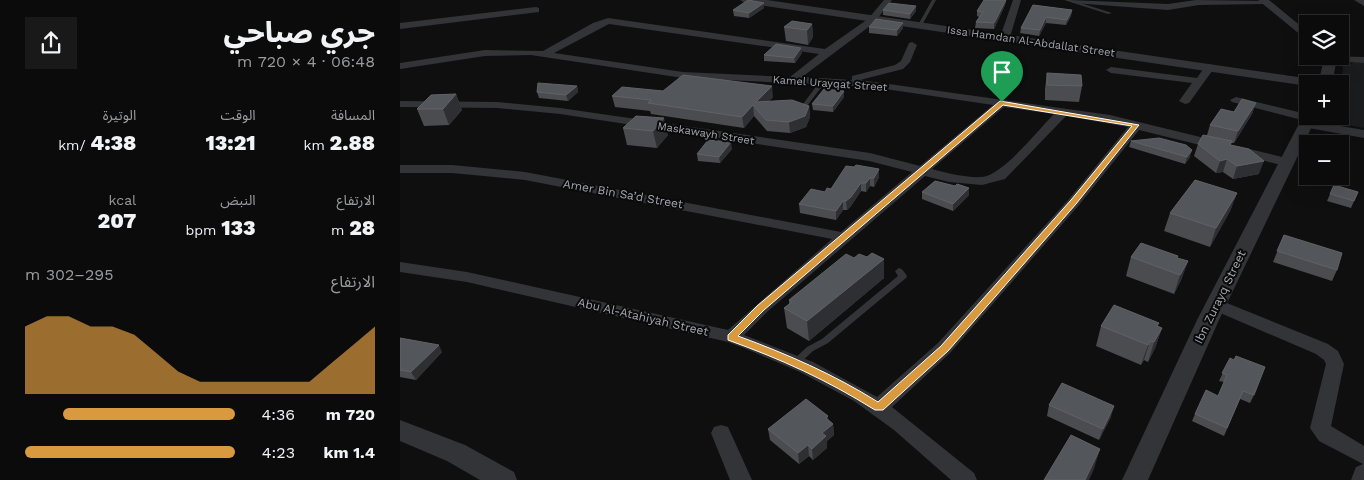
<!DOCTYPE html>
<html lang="ar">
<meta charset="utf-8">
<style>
body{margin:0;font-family:"Work Sans","Noto Sans Arabic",sans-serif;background:#19191a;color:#f1f3f6;direction:rtl;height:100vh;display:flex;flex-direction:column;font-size:19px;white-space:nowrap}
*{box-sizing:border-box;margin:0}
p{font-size:16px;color:#9a9b9d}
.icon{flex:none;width:28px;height:28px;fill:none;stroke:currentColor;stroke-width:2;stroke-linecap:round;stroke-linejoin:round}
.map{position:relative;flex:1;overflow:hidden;direction:ltr}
.drawer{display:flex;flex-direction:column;background:#0b0b0c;width:400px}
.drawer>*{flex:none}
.fabs{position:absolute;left:899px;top:15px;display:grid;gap:10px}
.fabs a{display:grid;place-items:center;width:50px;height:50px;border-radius:0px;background:#0b0b0c;box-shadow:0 5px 20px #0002,0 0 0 1px #2b2b2d;font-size:25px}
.pin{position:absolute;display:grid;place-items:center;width:42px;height:42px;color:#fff;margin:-51px -21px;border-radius:50% 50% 50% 0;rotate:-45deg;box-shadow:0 0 5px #0007}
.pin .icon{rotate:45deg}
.round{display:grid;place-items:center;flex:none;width:52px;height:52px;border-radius:0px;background:#19191a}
.headline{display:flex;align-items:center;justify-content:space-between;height:85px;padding:0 25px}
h1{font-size:28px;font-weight:800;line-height:38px}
.metrics{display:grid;grid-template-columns:repeat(3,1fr);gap:8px;height:85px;padding:5px 25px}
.metrics div{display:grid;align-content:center}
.metrics b{font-size:21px;font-weight:800}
.metrics small{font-size:14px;font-weight:400}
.metrics p{font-size:14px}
.chart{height:140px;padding:10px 25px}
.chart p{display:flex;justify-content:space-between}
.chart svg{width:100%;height:90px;margin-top:5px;fill:#d8993f;opacity:.7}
ul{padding:0 25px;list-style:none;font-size:16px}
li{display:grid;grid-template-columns:80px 60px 1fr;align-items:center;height:38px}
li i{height:12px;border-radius:6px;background:#d8993f}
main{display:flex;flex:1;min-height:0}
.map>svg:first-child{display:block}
.built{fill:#1b1c1d}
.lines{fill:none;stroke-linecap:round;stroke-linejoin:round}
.service{fill:#333437;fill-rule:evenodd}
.minor{fill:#333437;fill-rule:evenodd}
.tertiary{fill:#333437;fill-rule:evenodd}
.wall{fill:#4a4c4f}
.shaded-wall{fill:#2e2f32}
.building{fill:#53565a;stroke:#606267}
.route{fill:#d8993f;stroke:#fff;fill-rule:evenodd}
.labels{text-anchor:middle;stroke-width:4;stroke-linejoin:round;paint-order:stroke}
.far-street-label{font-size:11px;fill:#a2a7af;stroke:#0a0a0b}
.street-label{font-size:12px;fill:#a2a7af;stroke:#0a0a0b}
</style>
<main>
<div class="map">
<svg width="964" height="480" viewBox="0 0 964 480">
<rect width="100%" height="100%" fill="#0f0f10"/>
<!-- built -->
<path class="built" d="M956,62L964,63V128L943,124L934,117L940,116L943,66Z"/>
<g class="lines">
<!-- service -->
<path class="service" d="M532,0H536L522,25L518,26V25Z
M664,0H671L712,13L708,14Z
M421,80L426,81L404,110H400V108Z
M499,268C503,269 505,273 507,276L506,278L428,343L413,351L399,364L396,365L393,364L391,362L393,360L407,347L422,339L498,276L495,271Z"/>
<!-- minor -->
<path class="minor" d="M484,0H492L474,23L402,77L452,80V76L495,65L501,61L509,43L512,42L517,45L510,62L503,69L460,80L710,115L890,159L891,162L885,166L739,130L679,205L550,353L492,407L574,473L577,480H551L494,430L454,401L400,372L344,348L328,342L67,282L0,272V262L67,272L328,330L432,239L125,180L52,173H0V165H52L125,172L441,232L512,172L469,161L160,114L97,108L0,107V101L97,102L160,108L470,153L520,166L593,105L472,87L283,78L131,55L85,56L0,69V63L85,50L143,51L193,23L208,18L425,49L468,19ZM209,24L419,54L390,77L283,72L154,53ZM604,107L654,114C638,130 603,175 582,177C566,178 547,173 532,169ZM666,116L728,127L669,199L538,343L477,397L413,362L344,335L367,312L525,176L549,182L582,185L605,179Z
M613,0H621L610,37L605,40L600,37Z
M669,0L768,4L796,0L869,1L865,4L799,5L768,10L673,3Z
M954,0H964V6Z
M136,7L139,8V12L0,29V23Z
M927,56L964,57V63L931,61L927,60Z
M810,64L815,67L789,103L785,104L779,101L792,83L711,73L706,70L711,67L797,78L806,65Z
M836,97L915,116L916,118L911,121L964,130V138L903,127L901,124L906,121L832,102L830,100Z
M817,299L928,344L938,351L944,364L931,426L964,446V480H951L956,467L963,464L919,441L910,428L926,364L924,360L916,354L811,309L809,305L811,301Z
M321,425L328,427L352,480H330L311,433L314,427Z"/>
<!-- tertiary -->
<path class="tertiary" d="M340,0H367L919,80L924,59L922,56L937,58L932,84H908V86L345,3Z
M858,0H869L908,32V41Z
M908,112V116H917L819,320L748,480H722L797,320L903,116Z
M0,420L65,445L114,472L117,480H80L47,461L0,441Z"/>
</g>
<!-- wall -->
<path class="wall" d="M606,0L605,5L594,29L575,28L576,22L579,17L577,16V11Z
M633,5L672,10L671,16L666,25L646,23L639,36L620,33L621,28Z
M364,8L349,18L334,16L333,10Z
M483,10L516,11L510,19L483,15Z
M412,24L413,37L408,45L386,41L384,27Z
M469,27L503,28L497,36L469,33Z
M402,53L395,63L364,61V55Z
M647,73L682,86L679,102L645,100V89Z
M177,86L178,92L168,101L139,98L137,92Z
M263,91L373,97L368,102L409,106L410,117L406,127L390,133L367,131L354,116L344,128L251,114L250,111L215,107L212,96Z
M444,91V97L433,112L413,110L412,104Z
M56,94L62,110L49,125L24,126L17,109Z
M856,103L852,114L834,143H831V145L859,174L833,179L823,172L816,173L794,156L798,144L807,135L810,125Z
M236,116L268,135L257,148L227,145L223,128Z
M731,141L790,157L785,164L729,147Z
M332,149L320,163L298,161L297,154Z
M454,167L479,169V177L474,187L470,186L466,192L461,191L451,206L447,210H443L436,220L400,213L399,204L431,189Z
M934,185L958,192L951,208L927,201Z
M555,186L569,195L553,211L522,199V192Z
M837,193L830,211L810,247L764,231L770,213Z
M884,235L937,270L932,281L873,262Z
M467,257L484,259V278L409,341L387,328L384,308L389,305V300L454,258Z
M731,257L778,258L788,261L781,280L774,294L726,276Z
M701,326L758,327L762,328L755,348L748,362L744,360L741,365L696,346Z
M0,338L42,352L16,380L0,377Z
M830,358L854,395L850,403L840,399L824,436L792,421L795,414L818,396L824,382L819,381Z
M649,405L711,417L699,440L647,416Z
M428,416V420L433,424L434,435L427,441V448L413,460L409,456L399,464L370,440L368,429Z"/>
<!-- shaded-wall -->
<path class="shaded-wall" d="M606,0L605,5L594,29V23Z
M364,3V8L349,18V13Z
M516,6V11L510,19V14Z
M672,10L671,16L666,25L667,20Z
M646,17V23L639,36L640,30Z
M503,23V28L497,36V30Z
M412,24L413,37L408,45L407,30Z
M401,48L402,53L395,63L394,58Z
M177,86L178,92L168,101L166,95Z
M372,86L373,97L359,112L356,102Z
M444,91V97L433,112V106Z
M56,94L62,110L49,125L43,109Z
M856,103L852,114L834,143L838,131Z
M353,105L354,116L344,128L342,117Z
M409,106L410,117L406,127L390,133L389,122Z
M264,118L268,135L257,148L253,131Z
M331,142L332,149L320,163L319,157Z
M792,150L790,157L785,164L787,157Z
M827,159L823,172L816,173L820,161Z
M864,161L859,174L833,179L837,166Z
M479,169V177L474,187V178Z
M470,178V186L466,192V183Z
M461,183V191L451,206L447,210L446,201Z
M569,188V195L553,211V204Z
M837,193L830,211L810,247L816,228Z
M443,201V210L436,220V211Z
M484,259V278L409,341L407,321Z
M788,261L781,280L774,294L780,275Z
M762,328L755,348L748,362L754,342Z
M750,341L744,360L741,365L748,345Z
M39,345L42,352L16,380L11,372Z
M714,406L711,417L699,440L703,429Z
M428,416L429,427L433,424L434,435L427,441V448L413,460L412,449L422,433L426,418Z
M408,445L409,456L399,464L398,453Z
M700,449L694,469L689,480H685Z"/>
<!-- building -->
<path class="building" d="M348,0L364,3L349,13L333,10Z
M584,0H606L594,23L576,22L583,12L577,11Z
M489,3L516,6L510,14L483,10Z
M633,5L672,10L667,20L646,17L640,30L621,28Z
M476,19L503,23L497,30L469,27Z
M392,21L412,24L407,30L384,27Z
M376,44L401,48L394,58L364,55Z
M647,73L681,75L682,86L647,85Z
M283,75L372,86L356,102L392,100L409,106L405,116L389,122L366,120L353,105L342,117L248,103L251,100L212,96L222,87L263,91Z
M138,83L177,86L166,95L137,92Z
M424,89L444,91L433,106L412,104Z
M56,94L43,109H17L31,95Z
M842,99L856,103L838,131L810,125L821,109L834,112Z
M236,116L264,118L253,131L223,128Z
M803,135L832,141L830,145L849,149L864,161L837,166L827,159L820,161L798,144Z
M759,138L786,145L792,150L787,157L731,141Z
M308,140L331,142L319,157L297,154Z
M456,165L479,169L474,178H470L466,183H461L451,197L446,201H443L436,211L399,204L411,189L425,192L427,188L431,189L446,166L454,167Z
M795,180L837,193L816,228L770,213Z
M535,181L555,186L557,184L569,188L553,204L522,192Z
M934,185L958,192L954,201L930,194Z
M884,235L942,253L937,270L877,251Z
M741,243L778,256L777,258L788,261L780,275L731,257Z
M472,253L484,259L407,321L384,308L392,302L389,300L446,254L454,258L459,254L467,257Z
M714,305L759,323L757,326L762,328L754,342L750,341L748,345L701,326Z
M0,338L39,345L11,372L0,370Z
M836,356L865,367L854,395L843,391L827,428L795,414L806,390L818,396L827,375L822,373L830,358L834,360Z
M662,383L714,406L703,429L649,405Z
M406,399L428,416L426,418L433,424L422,433L426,436L412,449L408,445L398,453L368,429Z
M671,435L700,449L685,480H644Z"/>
<!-- route -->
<path class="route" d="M600,101L739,125L676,204L548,351L483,410H475C425,379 383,360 328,340V335L357,306ZM603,105L732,126L671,200L541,346L478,402C433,374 387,354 338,336L364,310Z"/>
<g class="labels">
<!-- far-street labels -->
<g class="far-street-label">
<text transform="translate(631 41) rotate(8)" y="4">Issa Hamdan Al-Abdallat Street</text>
<text transform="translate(430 83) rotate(4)" y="4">Kamel Urayqat Street</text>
<text transform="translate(306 133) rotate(9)" y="4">Maskawayh Street</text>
</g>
<!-- street labels -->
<g class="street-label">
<text transform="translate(223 194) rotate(10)" y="4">Amer Bin Sa’d Street</text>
<text transform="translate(820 297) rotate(-64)" y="4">Ibn Zurayq Street</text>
<text transform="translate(243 317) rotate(13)" y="4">Abu Al-Atahiyah Street</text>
</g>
</g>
</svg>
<div class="fabs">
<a><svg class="icon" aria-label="layers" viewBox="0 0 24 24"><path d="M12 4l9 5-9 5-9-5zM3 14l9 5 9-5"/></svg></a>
<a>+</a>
<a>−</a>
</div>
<div class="pin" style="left:602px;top:102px;background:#1e9e55"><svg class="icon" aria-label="arrive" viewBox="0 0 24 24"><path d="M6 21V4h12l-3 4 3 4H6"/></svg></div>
</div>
<section class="drawer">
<div class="headline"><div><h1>جري صباحي</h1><p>06:48 · 4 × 720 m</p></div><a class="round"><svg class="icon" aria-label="share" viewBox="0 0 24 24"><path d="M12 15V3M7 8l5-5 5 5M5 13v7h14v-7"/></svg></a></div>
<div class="metrics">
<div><p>المسافة</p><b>2.88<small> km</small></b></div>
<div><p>الوقت</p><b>13:21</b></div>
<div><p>الوتيرة</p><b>4:38<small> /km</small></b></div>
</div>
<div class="metrics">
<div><p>الارتفاع</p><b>28<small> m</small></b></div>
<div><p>النبض</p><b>133<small> bpm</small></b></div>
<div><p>kcal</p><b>207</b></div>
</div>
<div class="chart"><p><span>الارتفاع</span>295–302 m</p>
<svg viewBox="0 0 160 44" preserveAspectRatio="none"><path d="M0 44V11L10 6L20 6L30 11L40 11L50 15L60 24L70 33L80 38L90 38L100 38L110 38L120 38L130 38L140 29L150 20L160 11V44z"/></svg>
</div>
<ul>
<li><b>720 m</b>4:36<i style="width:82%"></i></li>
<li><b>1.4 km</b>4:23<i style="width:100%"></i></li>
</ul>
</section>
</main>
